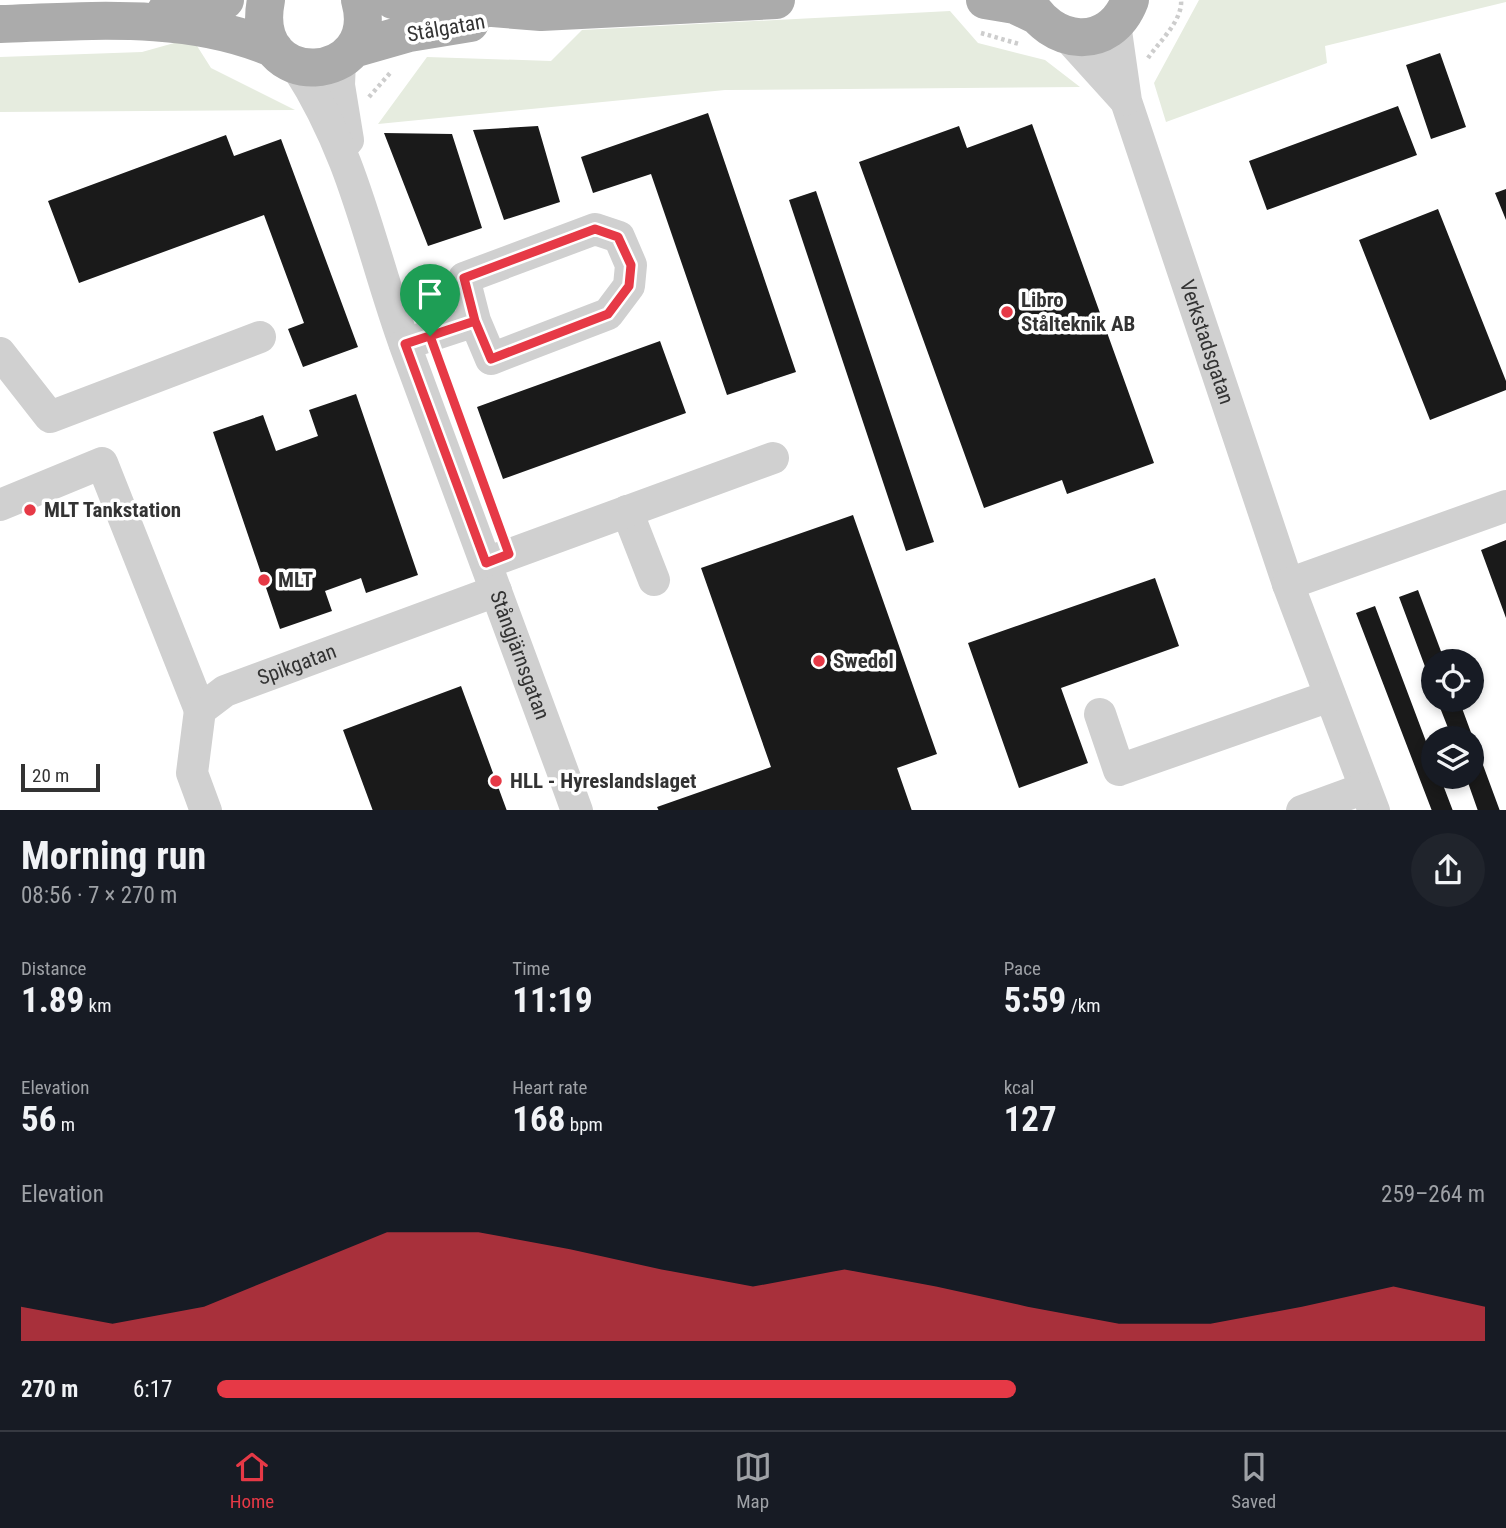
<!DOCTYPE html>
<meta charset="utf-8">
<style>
body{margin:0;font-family:"Roboto Condensed",sans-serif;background:#20242c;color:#f1f3f6;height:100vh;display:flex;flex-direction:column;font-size:26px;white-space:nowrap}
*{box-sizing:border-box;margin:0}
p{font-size:23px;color:#9ea1a6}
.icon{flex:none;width:38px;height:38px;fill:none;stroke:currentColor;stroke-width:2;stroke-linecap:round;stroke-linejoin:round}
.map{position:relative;height:810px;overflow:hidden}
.drawer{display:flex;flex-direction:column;background:#171b24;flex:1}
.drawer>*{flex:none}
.buttons{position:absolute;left:1421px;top:649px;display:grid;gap:14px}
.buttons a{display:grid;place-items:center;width:63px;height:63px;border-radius:50%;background:#171b24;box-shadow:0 4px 10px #0003;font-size:35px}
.scale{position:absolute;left:21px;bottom:18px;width:79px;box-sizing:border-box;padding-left:7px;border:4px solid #333;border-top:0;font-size:19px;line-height:24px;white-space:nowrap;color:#333;-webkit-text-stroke:5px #fff;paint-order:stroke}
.pin{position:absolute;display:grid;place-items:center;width:60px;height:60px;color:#fff;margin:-72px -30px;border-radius:50% 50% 50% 0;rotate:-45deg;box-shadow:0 0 7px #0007}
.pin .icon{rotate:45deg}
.round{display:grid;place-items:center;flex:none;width:74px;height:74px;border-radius:37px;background:#20242c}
.headline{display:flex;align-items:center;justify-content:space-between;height:119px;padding:0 21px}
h1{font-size:38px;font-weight:700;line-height:52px}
.figures{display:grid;grid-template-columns:repeat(3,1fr);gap:10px;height:119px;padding:7px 21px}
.figures div{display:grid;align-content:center}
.figures b{font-size:35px;font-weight:700}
.figures small{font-size:19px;font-weight:400}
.figures p{font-size:19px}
.chart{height:196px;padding:14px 21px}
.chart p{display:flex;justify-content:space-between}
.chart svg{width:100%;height:126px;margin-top:7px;fill:#e63946;opacity:.7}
ul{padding:0 21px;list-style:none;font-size:23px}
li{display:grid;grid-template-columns:112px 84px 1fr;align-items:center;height:52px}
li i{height:18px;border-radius:9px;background:#e63946}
.menu{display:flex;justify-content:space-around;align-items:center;height:98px;border-top:2px solid #363941;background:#171b24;font-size:19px;color:#9ea1a6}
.menu a{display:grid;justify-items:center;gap:4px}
.menu .active{color:#e63946}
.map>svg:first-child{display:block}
.green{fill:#e6ecdf}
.building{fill:#1a1a1a}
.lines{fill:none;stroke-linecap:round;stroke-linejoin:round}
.path{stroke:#cdcdcd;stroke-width:4.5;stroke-dasharray:3.5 3.5;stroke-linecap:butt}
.minor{stroke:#d0d0d0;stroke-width:32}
.major{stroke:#ababab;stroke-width:38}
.route-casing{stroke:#fff;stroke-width:14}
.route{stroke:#e63946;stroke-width:9}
.poi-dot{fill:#e63946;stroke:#fff;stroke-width:2.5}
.labels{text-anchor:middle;stroke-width:7;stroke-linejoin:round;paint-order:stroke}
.street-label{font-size:21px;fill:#333;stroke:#fff}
.poi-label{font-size:21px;font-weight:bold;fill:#333;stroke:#fff;text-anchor:start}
</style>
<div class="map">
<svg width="1506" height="811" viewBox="0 0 1506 811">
<rect width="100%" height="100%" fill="#fff"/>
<!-- green -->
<path class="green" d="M1199,0H1506V2L1325,46L1327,63L1166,122L1154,83Z
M950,11L978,43L1045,60L1080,87L725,90L378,124L427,57L551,61L582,30Z
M192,38L211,68L295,110L0,112V57L142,52Z"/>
<!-- building -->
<path class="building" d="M1440,53L1466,127L1431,139L1406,65Z
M1398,106L1417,155L1267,210L1249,161Z
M708,113L796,372L727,395L651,174L593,193L581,157Z
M1032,124L1154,463L1067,494L1062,480L984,508L859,162L959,126L967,148Z
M538,126L560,202L504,220L473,130Z
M384,133L452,134L482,228L428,246Z
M226,135L234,156L281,139L358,347L303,367L288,329L304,323L264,215L79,283L48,201Z
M1506,189V220L1495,193Z
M816,191L934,542L906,551L789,200Z
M1438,209L1506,381V390L1430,420L1359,240Z
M660,341L686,413L503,479L477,407Z
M356,394L418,575L366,593L361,578L325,591L332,611L280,629L213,432L263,415L276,451L318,436L309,410Z
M853,515L937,754L897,768L912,811H659L657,807L771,767L701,568Z
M1506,540V618L1481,550Z
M1155,578L1179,646L1061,688L1088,763L1019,788L968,643Z
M1418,590L1445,662H1433V688L1399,597Z
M1375,606L1433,760V777H1440L1453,811H1432L1356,613Z
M461,686L507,811H373L343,730Z
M1437,700H1459L1500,811H1478L1466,777H1472V738H1452Z"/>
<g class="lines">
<!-- path -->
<path class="path" d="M981,33L1019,44
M1148,58C1159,42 1183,20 1181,0
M369,97L391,72"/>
<!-- minor -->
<g class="minor">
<path id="s1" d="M1115,24L1126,101L1288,584L1374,811"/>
<path d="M1068,37L1125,100"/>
<path d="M340,61L339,85L348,140"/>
<path id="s2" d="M297,67C356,158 370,249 406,348C462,502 521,656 577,811"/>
<path d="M405,344L475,321L491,359L608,314L629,286L631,265L619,237L595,229L464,278L475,321"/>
<path d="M0,353L50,417L260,337"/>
<path d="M0,505L102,463L200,710"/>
<path d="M627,511L654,580"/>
<path d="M486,563L773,458"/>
<path d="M1288,584L1506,506"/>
<path d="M1100,714L1119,770L1330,696"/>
<path id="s3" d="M206,811L192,773L200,710L225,691L496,591"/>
<path d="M1302,811L1365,788"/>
</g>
<!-- major -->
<path class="major" d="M266,0C247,95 384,85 360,0
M393,0L541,12L776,0
M985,0L1015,5L1034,14
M1027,0C1050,46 1110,53 1130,0
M166,11L225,0
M0,24C90,21 190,12 274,49
M353,49L409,33L470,23"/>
</g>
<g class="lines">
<!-- route casing -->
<g class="route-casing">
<path id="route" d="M430,336L509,554L486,563L405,344L475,321L491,359L608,314L629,286L631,265L618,237L595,229L464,278L475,321L430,336"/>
</g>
<!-- route -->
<use href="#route" class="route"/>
</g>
<!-- markers -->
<g class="poi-dot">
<circle cx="1007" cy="312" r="7"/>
<circle cx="30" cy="510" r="7"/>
<circle cx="264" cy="580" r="7"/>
<circle cx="819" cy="661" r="7"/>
<circle cx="496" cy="781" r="7"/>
</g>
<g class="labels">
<!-- street labels -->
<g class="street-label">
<text transform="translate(446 28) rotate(-10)" y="7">Stålgatan</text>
<text dy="7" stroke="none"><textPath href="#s1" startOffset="332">Verkstadsgatan</textPath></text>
<text dy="7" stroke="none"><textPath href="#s2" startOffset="630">Stångjärnsgatan</textPath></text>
<text dy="7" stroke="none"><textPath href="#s3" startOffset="212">Spikgatan</textPath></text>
</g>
<!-- poi labels -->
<g class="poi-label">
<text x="1021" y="307">Libro<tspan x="1021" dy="24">Stålteknik AB</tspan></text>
<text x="44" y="517">MLT Tankstation</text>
<text x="278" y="587">MLT</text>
<text x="833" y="668">Swedol</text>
<text x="510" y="788">HLL - Hyreslandslaget</text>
</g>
</g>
</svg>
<div class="buttons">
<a><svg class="icon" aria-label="locate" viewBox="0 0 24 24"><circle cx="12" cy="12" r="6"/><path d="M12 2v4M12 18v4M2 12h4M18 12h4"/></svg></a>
<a><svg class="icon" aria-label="layers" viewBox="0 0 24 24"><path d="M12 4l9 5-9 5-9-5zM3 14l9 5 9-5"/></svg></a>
</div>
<div class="scale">20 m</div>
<div class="pin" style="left:430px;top:336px;background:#1e9e55"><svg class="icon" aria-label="arrive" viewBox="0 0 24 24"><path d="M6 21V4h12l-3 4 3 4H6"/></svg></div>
</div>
<section class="drawer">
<div class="headline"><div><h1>Morning run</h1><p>08:56 · 7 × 270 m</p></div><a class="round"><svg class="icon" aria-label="share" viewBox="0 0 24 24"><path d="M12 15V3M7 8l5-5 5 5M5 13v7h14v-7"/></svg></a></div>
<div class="figures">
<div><p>Distance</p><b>1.89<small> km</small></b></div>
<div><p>Time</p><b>11:19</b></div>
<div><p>Pace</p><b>5:59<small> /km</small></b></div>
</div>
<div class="figures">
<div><p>Elevation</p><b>56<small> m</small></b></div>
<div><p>Heart rate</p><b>168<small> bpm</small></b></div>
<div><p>kcal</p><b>127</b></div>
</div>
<div class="chart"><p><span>Elevation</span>259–264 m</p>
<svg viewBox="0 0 160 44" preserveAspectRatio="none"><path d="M0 44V32L10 38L20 32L30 19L40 6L50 6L60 12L70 19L80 25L90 19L100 25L110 32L120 38L130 38L140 32L150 25L160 32V44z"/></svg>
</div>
<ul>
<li><b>270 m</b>6:17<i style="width:63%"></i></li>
</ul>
</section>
<nav class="menu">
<a class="active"><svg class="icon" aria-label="home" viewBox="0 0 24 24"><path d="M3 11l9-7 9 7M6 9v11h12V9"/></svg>Home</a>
<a><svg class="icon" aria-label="map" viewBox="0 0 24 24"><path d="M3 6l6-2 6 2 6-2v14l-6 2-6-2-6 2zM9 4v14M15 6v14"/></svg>Map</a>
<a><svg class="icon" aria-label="saved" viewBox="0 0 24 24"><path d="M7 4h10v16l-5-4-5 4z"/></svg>Saved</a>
</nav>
